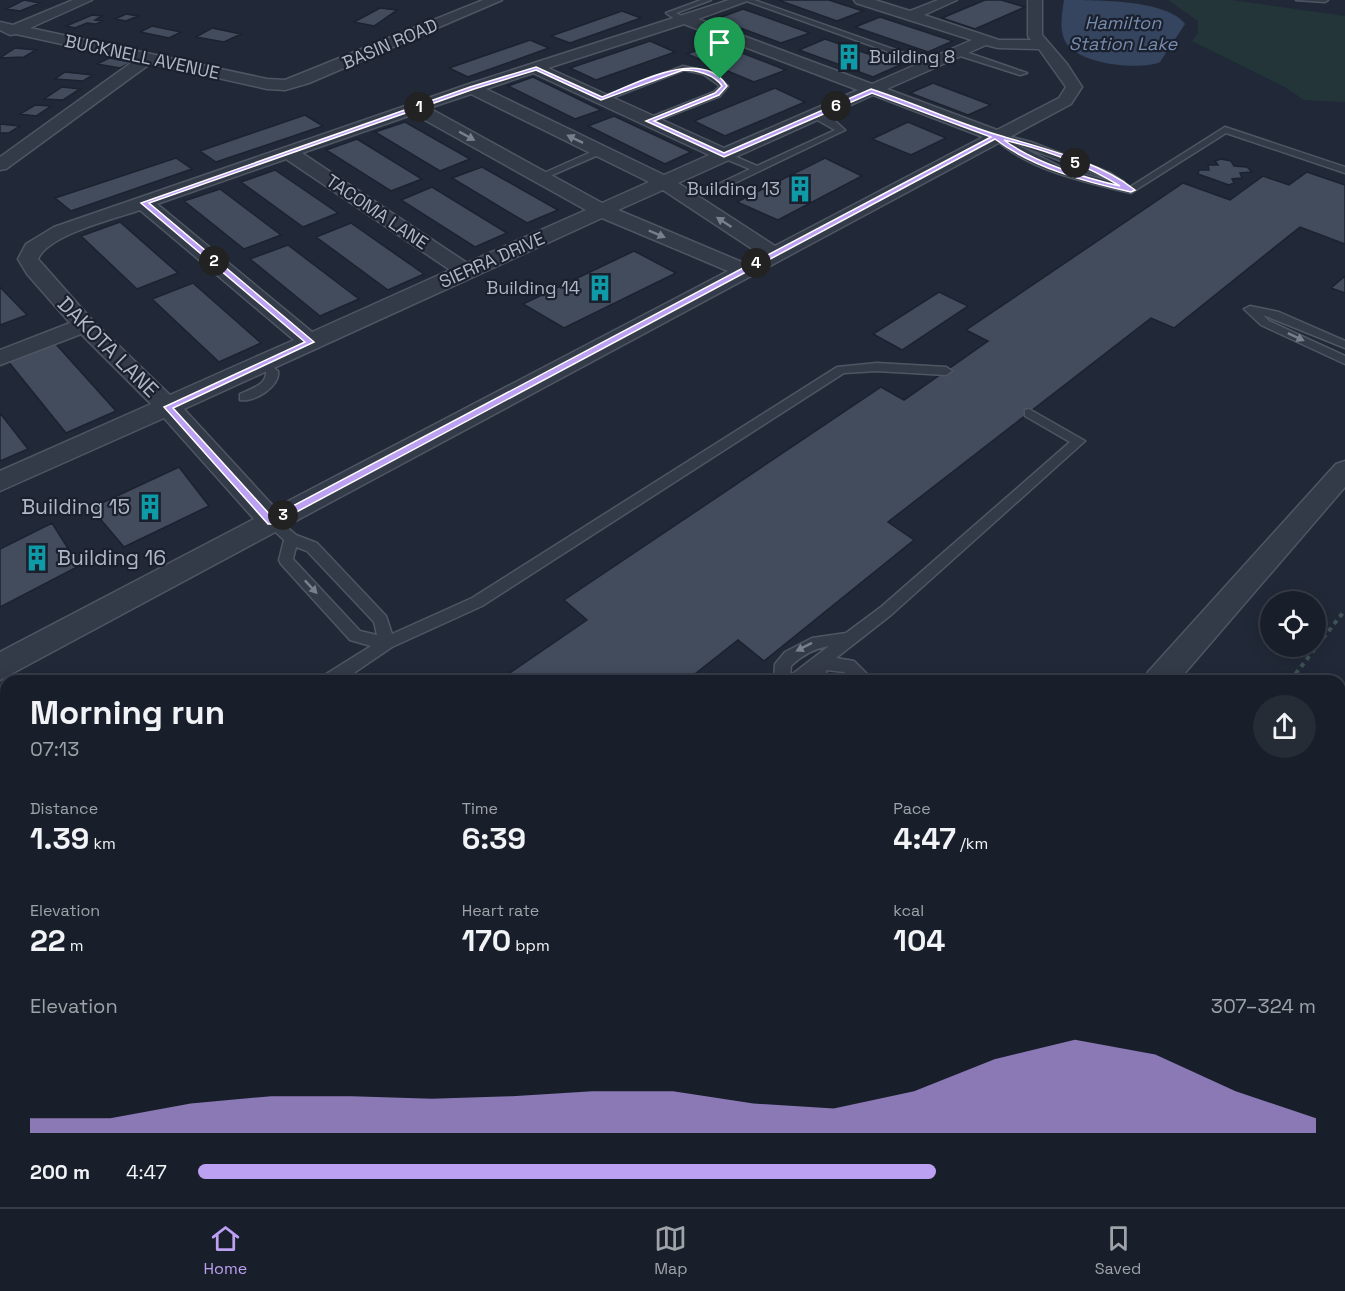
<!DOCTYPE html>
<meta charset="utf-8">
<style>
body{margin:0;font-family:"Space Grotesk",sans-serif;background:#262c36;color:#f1f3f6;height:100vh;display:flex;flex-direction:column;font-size:22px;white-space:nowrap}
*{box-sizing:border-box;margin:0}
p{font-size:20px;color:#9fa2a8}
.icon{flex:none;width:33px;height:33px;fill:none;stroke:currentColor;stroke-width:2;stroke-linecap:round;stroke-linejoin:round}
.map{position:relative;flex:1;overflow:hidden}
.details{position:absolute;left:0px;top:675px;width:1346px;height:532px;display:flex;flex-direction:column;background:#191f2a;border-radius:18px 18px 0 0;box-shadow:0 3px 15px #0003,0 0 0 2px #373d47}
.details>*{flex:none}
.buttons{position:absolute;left:1260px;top:591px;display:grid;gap:12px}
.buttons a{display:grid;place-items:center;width:66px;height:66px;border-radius:50%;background:#191f2a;box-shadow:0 3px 15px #0003,0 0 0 2px #373d47;font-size:30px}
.pin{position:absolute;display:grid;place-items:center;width:51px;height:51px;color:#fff;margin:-62px -26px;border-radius:50% 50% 50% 0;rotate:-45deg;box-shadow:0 0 6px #0007}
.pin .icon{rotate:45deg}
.km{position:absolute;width:30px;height:30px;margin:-15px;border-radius:50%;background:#222;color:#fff;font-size:16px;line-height:30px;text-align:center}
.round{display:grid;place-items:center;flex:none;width:63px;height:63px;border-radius:32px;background:#262c36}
.summary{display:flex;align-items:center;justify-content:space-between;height:102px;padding:0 30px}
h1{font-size:33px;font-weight:800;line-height:45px}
.metrics{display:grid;grid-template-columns:repeat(3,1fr);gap:9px;height:102px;padding:6px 30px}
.metrics div{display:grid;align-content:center}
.metrics b{font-size:30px;font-weight:800}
.metrics small{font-size:16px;font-weight:400}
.metrics p{font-size:16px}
.chart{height:168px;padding:12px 30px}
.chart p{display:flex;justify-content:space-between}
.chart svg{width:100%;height:108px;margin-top:6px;fill:#bca0f2;opacity:.7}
ul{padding:0 30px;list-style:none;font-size:20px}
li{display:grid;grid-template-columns:96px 72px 1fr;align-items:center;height:45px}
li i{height:15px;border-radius:8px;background:#bca0f2}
.dock{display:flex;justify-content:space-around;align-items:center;height:84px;border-top:2px solid #373d47;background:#191f2a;font-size:16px;color:#9fa2a8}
.dock a{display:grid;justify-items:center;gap:3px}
.dock .selected{color:#bca0f2}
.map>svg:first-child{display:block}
.green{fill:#233539}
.water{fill:#35445f}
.building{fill:#424c5d;stroke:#1c222f;stroke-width:1.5}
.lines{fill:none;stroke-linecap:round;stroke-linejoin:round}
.service-casing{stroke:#4f5663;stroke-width:3}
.minor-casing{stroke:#4f5663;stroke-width:3}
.path-far1{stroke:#405256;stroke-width:4;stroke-dasharray:4.5 4.5;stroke-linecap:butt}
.path{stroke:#405256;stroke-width:5;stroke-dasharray:6 6;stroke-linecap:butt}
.service{fill:#343b48;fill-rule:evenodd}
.minor{fill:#343b48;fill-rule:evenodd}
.rail-casing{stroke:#565f6f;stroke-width:8}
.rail{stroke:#1a202d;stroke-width:6;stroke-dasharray:19;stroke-linecap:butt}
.oneway{fill:#787f8d}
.route{fill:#bca0f2;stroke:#fff;stroke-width:1.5;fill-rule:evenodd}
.labels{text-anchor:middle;stroke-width:4.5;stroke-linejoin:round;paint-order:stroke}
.far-water-label{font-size:18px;font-style:italic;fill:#778bad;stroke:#1a202d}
.far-street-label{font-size:18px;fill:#afb6c5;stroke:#1a202d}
.far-poi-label{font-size:18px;fill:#afb6c5;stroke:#1a202d;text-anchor:end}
.street-label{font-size:21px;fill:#afb6c5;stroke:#1a202d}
.poi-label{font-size:21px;fill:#afb6c5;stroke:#1a202d;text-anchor:end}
</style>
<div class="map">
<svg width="1345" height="1207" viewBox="0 0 1345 1207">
<rect width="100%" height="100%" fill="#212938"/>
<!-- green -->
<path class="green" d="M1168,0H1232L1345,16V102L1304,100L1285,87L1192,41L1198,33V21Z"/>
<!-- water -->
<path class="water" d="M1064,0C1098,0 1168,0 1185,24L1160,62C1140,71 1075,64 1065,41C1059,29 1062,13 1064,0Z"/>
<!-- building -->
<path class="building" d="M24,0L40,3L20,11L6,9Z
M778,0H829L863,11L837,21Z
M985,0H1001L1025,7L975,29L942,18Z
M380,8L397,10L374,26L354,22Z
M743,9L810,33L781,43L716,19Z
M622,11L641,18L570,43L551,36Z
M126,14L138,16L126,21L115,19Z
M92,15L102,16L95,20L103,21L96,24L87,23L75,28L66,26Z
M880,17L953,41L928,52L855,27Z
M152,26L181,32L169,38L140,32Z
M212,28L241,34L224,42L196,37Z
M825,39L900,65L873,77L799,50Z
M530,40L549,48L468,77L449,68Z
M650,41L675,52L596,80L570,68Z
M716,43L786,70L754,82L687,54Z
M15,48L36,50L24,57L0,58Z
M109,58L132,62L120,68L97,64Z
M65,72L93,75L83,81L55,79Z
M533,77L601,110L575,119L508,86Z
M933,83L991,105L968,115L910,93Z
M62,87L80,89L63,100L44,99Z
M775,88L805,102L725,136L694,121Z
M35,105L51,106L36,116L20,114Z
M305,115L323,126L216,162L200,151Z
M614,116L691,152L665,164L588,126Z
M405,122L470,159L440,171L375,132Z
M908,122L946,138L911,155L872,139Z
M0,124L20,126L9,133H0Z
M357,139L422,179L391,191L326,150Z
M176,158L192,169L71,211L55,198Z
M825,158L862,176L778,220L737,202Z
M1221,159L1231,161L1234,166L1247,167L1252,172L1240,173L1242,178L1232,179L1234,183L1229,185L1198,174L1199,170H1209L1208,165H1218L1215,161Z
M482,167L558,210L527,223L452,178Z
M275,170L338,213L303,227L241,182Z
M1307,172L1345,185V244L1300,227L1174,328L1151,318L888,522L914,540L764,661L738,640L686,681H498L587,620L564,600L881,387L904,400L988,341L966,330L1183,183L1230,200L1263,176L1289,185Z
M432,187L507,233L475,247L401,200Z
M220,189L281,235L244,249L184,201Z
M120,222L178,273L137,289L81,236Z
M351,223L424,274L388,290L316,237Z
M288,245L359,299L320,316L250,259Z
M634,251L676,273L564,328L523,304Z
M1345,276V293L1331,288Z
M193,283L261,343L219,362L152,299Z
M0,287L27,315L0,325Z
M939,292L968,306L902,350L873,334Z
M54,342L116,411L66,433L7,360Z
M0,413L28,449L0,461Z
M179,467L209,506L124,547L91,508Z
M52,523L79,566L0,607V549Z
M6,977V1202H243L246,1206L0,1207V981Z"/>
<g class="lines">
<!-- service casing -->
<g class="service-casing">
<path id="service" d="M701,0H711L676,13L687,19V23H681L666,13Z
M744,0H754L935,64L928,66Z
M1296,0H1328L1325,2Z
M954,50H960L1027,73L1020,75L954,54Z
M683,66L714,73L728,86L720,96L649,124L645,121L646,119L714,92L720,86L703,74L684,70L604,101L597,99Z
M812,113L834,120L845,130L718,191H712V187L750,169L721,157V153H727L757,166L835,130L812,117Z
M1225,127L1345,167V173L1226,133L1131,193C1085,182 1026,170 992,136L996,133L1031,142L1110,173L1124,182L1120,185L1130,187ZM1011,142L1104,177L1115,183L1063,168Z
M600,148L603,149V153L543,179L535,177Z
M1250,306L1279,312L1345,341V348L1263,315L1269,321L1345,356V364L1261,325L1244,309Z
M262,360L278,371C281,386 254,403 240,400V394C250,389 267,385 266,372L256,364Z
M877,363L946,367L952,371L946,375L877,371L844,373L482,606L392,647L342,681H321L323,676L371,646L350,640L281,564L279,560L284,540L264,521L266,518H276L296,535L317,543L386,616L392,634L472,598L837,367ZM296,547L307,551L374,622L377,635L360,631L293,559Z
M1029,409L1085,441L891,615L836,658L854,661L874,681H855L844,672L826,670L828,681H812L811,677L807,681H774L775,664L785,652L812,638L846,633L881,607L1070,442L1025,416V410ZM829,646L790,676L791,666C802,655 813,649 829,646Z
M6,880V900L0,902V882Z
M268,1202H292L291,1207H267Z"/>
</g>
<!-- minor casing -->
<g class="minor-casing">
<path id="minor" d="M73,0H92L30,28L267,79L285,80L483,0H502L309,83L285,90L267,89L151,63L6,169L0,170V157L135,60L16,34L10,35L0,30V22L13,25Z
M729,0H750L698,19L872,84L972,40L856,3L854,0H875L910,11L938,0H957L924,15L999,40H1031L1028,36V0H1042V35L1067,64L1082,87L1071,104L0,680V652L254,519L164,418L0,491V471L151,404L81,334L0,365V350L70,323L27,274L18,259L26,244L54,227L466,85ZM684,24L858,90L724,148L548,68ZM986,45L998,48L1039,49L1066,87L1059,98L997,130L887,89ZM533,73L709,155L664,175L486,89ZM471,94L649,182L602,203L429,108ZM873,95L983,137L775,246L678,183ZM414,114L586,210L467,263L302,153ZM286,159L450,270L312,332L157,204ZM663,190L760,254L744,263L618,210ZM140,210L294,340L170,395L92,320L38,259C49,234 115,219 140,210ZM602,218L728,271L275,508L184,409Z
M1345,461V487L1178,681H1143L1148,672L1336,464Z
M675,1202H724L722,1207H673Z"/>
</g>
<!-- path-far1 -->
<path class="path-far1" d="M1290,681L1345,610"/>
<!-- path -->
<path class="path" d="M882,1207L886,1202"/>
<!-- service -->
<use href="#service" class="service"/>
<!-- minor -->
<use href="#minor" class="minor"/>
<!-- rail casing -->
<g class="rail-casing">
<path id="rail" d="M1340,846L1345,837
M1340,890L1345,881
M1340,933L1345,924
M1340,978L1345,968
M1107,1207L1110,1202
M1141,1207L1145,1202
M1174,1207L1177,1202
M1205,1207L1208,1202"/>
</g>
<!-- rail -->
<use href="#rail" class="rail"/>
</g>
<!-- one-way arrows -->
<defs><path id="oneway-solid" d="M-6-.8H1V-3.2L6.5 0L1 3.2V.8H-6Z" transform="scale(1.5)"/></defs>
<g class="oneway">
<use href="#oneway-solid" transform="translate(467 136) rotate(29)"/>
<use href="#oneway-solid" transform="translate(575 139) rotate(-154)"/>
<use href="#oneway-solid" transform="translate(724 222) rotate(-147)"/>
<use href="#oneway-solid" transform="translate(657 234) rotate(23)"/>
<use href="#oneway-solid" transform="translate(1296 337) rotate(25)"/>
<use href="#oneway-solid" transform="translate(311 587) rotate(47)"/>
<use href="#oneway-solid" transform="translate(804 647) rotate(153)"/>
</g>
<!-- route -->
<path class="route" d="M536,67L602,97C635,84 702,46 727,86L719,95L654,121L724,153L871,89C914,103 955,122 998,135C1041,148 1099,161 1135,190L1131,192C1086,182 1033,168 995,139L274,524H268L164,407L305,342L141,203L470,87ZM536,70L601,100L683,70C696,70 714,74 722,86L715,93L646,121L724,157L872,93L991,137L272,517L173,408L314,342L149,203L474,89ZM1004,140C1043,149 1086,165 1120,186C1085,178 1033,162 1004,140Z"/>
<!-- icons -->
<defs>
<g id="building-bare" transform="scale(2.07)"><path d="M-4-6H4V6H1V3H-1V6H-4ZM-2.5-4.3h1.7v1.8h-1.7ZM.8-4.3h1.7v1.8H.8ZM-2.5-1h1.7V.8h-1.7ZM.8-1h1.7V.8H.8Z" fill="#0f9aa8" stroke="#1a202d" stroke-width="2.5" paint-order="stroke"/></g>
</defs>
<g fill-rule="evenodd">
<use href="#building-bare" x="849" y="57"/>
<use href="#building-bare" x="800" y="189"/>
<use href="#building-bare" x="600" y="288"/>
<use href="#building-bare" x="150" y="507"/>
<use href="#building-bare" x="37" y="558"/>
</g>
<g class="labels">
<!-- far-water labels -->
<g class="far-water-label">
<text x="1123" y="29">Hamilton<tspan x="1123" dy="21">Station Lake</tspan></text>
</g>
<!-- far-street labels -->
<g class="far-street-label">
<text transform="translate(390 44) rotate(-23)" y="6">BASIN ROAD</text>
<text transform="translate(142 57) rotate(12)" y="6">BUCKNELL AVENUE</text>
<text transform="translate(377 212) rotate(34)" y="6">TACOMA LANE</text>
<text transform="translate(492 260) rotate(-24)" y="6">SIERRA DRIVE</text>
</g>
<!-- far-poi labels -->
<g class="far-poi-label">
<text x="869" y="63" text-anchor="start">Building 8</text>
<text x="780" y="195">Building 13</text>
<text x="580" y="294">Building 14</text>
</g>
<!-- street labels -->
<g class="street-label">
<text transform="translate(108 347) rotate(45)" y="7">DAKOTA LANE</text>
</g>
<!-- poi labels -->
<g class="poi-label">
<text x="130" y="514">Building 15</text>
<text x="57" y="565" text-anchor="start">Building 16</text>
</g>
</g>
</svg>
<div class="buttons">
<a><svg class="icon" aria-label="locate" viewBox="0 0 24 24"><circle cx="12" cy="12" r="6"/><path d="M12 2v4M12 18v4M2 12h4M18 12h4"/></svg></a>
</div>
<div class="pin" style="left:720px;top:79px;background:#1e9e55"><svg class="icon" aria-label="arrive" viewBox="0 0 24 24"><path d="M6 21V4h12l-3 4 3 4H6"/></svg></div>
<b class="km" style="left:419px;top:107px">1</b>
<b class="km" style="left:214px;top:261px">2</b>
<b class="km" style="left:283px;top:515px">3</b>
<b class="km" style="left:756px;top:263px">4</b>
<b class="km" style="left:1075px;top:163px">5</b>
<b class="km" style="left:836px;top:106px">6</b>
<section class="details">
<div class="summary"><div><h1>Morning run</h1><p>07:13</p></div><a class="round"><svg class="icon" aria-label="share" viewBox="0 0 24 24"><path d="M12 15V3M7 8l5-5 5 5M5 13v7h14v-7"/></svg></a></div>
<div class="metrics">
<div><p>Distance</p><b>1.39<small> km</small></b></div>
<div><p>Time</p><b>6:39</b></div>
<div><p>Pace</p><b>4:47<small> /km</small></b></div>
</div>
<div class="metrics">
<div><p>Elevation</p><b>22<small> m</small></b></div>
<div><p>Heart rate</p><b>170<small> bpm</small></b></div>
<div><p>kcal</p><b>104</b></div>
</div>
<div class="chart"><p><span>Elevation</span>307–324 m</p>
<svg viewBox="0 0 160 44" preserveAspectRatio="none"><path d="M0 44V38L10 38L20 32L30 29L40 29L50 30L60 29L70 27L80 27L90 32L100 34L110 27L120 14L130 6L140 12L150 27L160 38V44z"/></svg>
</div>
<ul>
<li><b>200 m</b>4:47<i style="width:66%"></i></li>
</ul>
</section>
</div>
<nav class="dock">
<a class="selected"><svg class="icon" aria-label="home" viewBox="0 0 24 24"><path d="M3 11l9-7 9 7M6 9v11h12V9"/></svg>Home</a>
<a><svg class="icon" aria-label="map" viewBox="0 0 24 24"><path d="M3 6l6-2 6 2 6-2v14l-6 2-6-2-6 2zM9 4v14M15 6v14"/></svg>Map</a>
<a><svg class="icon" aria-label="saved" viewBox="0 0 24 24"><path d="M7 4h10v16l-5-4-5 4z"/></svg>Saved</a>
</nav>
